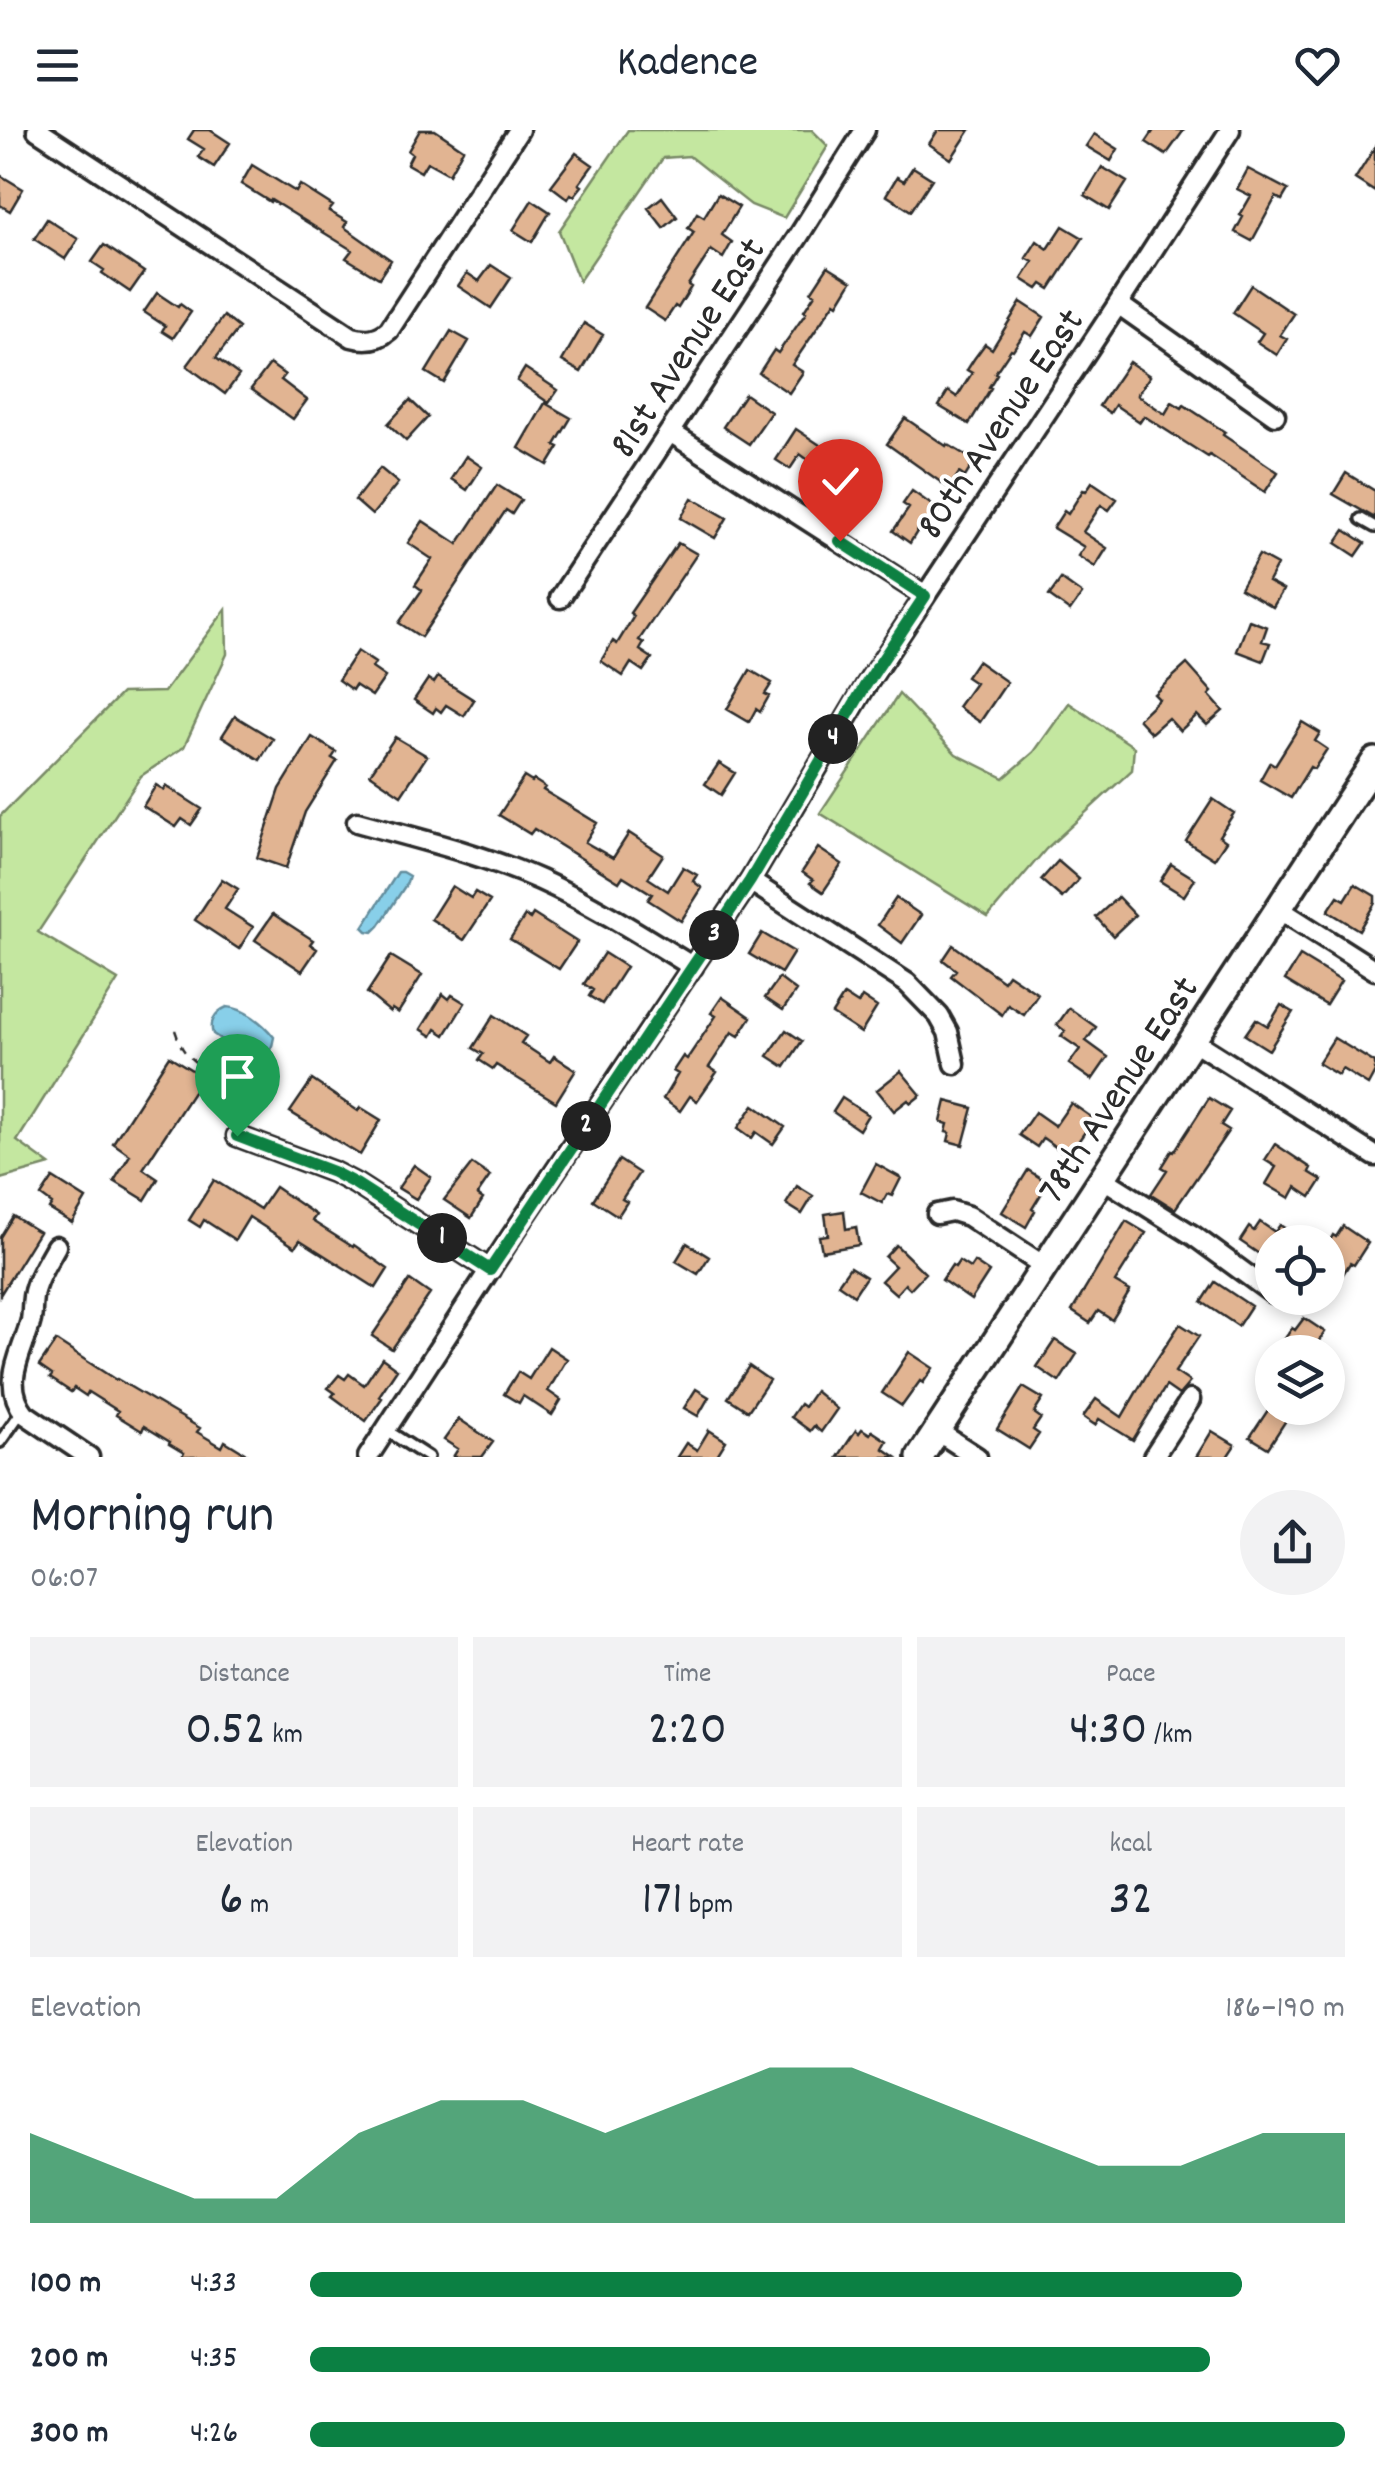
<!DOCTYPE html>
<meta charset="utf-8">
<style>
body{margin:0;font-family:Dekko,sans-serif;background:#f2f2f3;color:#1f2937;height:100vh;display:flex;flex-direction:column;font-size:38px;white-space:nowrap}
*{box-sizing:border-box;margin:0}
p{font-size:32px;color:#747a83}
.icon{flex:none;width:55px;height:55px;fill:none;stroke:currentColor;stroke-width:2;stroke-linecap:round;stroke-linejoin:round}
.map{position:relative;height:1327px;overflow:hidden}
.details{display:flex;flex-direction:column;background:#fff;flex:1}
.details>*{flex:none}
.controls{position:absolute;left:1255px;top:1095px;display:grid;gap:20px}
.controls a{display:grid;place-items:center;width:90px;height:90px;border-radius:50%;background:#fff;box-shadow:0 5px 15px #0003;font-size:50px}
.pin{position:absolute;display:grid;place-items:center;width:85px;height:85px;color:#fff;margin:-102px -42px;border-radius:50% 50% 50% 0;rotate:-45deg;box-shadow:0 0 10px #0007}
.pin .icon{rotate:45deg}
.km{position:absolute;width:50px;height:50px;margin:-25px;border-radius:50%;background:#222;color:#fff;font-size:28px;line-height:50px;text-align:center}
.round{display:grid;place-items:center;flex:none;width:105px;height:105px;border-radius:52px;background:#f2f2f3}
.summary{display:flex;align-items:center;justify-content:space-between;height:170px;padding:0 30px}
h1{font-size:55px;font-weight:600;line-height:75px}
.figures{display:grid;grid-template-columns:repeat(3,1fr);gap:15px;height:170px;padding:10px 30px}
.figures div{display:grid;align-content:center;border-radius:0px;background:#f2f2f3;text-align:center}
.figures b{font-size:50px;font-weight:600}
.figures small{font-size:28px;font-weight:400}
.figures p{font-size:28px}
.chart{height:280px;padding:20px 30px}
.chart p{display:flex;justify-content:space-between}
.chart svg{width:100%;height:180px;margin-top:10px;fill:#0b8043;opacity:.7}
ul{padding:0 30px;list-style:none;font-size:32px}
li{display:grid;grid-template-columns:160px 120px 1fr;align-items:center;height:75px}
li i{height:25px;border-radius:12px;background:#0b8043}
header{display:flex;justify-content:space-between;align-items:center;height:130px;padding:0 30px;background:#fff;font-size:45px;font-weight:600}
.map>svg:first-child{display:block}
.green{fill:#c4e7a0;stroke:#788966;stroke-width:2.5}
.water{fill:#88cfe9;stroke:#638d9d;stroke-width:2.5}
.building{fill:#e1b492;stroke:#2b2b2b;stroke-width:2.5}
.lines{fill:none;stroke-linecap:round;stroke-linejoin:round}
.lane-casing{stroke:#2b2b2b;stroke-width:16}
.street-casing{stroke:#2b2b2b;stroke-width:25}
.secondary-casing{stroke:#2b2b2b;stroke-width:32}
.path{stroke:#2b2b2b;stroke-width:2.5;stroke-dasharray:8 8;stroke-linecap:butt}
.lane{stroke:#fff;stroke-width:9}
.street{stroke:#fff;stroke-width:18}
.secondary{stroke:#fff;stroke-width:25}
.route-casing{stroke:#fff;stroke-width:20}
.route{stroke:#0b8043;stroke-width:12}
.labels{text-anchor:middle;stroke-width:8;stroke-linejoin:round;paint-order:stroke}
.street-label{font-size:40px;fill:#2b2b2b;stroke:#fff}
</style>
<header><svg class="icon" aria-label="menu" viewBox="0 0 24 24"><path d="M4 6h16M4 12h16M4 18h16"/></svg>Kadence<svg class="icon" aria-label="heart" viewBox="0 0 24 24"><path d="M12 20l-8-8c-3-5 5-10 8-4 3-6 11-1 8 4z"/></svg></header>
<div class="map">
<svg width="1375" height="1327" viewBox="0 0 1375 1327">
<rect width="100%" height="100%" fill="#fff"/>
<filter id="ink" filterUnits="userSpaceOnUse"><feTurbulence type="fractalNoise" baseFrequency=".01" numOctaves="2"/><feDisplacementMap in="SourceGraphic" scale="20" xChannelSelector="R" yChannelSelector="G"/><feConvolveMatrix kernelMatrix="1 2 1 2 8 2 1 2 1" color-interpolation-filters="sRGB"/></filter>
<g filter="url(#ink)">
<!-- green -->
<path class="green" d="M628,0H812L828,16L784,88L751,75L689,26L663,28L579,151L559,101Z
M226,479L227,524L184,617L141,646L38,802L118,850L17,1011L50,1035L0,1049V686L122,563L164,562Z
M899,564L956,624L1004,648L1034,622L1069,573L1134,617L1132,640L1046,719L988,787L820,683Z"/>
<!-- water -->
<path class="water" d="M398,742H402L409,746L407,753L379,796L373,802L367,801L363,797Z
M227,877C244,878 263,893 274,907C273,917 267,929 258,935L213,904C209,892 215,882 227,877Z"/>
<!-- building -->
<path class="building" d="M194,0H210L230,13L214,37L198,27L204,19L188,9Z
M420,0H435L463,19L449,44L427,32L421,42L407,34L412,24L408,21Z
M938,0H970L951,29L929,14Z
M1154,0H1184L1166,25L1146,12Z
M1094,4L1118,19L1111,31L1086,16Z
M1375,17V62L1355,49Z
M576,23L593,35L579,54L582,56L574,66L571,64L568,69L551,56Z
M252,35L296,62L300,55L333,76L329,81L347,92L344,97L391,130L379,148L346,128L352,120L271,70L270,72L241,54Z
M913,37L932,49L911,81L886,65L897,47L904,51Z
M1102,37L1127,52L1109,80L1085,65Z
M1248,39L1288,60L1282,70L1276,67L1252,111L1235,102L1243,87L1240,85L1251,66L1237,59Z
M0,45L23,59L10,81L0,75Z
M718,64L739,77L722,105L732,112L723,128L711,120L688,155L691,157L678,178L675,176L665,191L645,178L694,102L688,98L697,83L704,87Z
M662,67L677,87L664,98L648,78Z
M532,70L550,82L532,112L513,100Z
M47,89L78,109L65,129L34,109Z
M1063,96L1083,108L1050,159L1042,154L1038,159L1022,149L1033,132L1026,128L1037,111L1048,119Z
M104,115L144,142L130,162L102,143L104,140L92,132Z
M491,135L511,148L491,178L458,156L467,143L479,151Z
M828,136L852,151L838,174L835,172L792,235L803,242L789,263L759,243L774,220L778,223L806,183L804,181L815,164L811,162Z
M1251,155L1294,184L1280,205L1287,209L1277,225L1257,212L1263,203L1233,183Z
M157,163L178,177L180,174L191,182L173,208L162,201L165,196L144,182Z
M1021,172L1044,187L1032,206L1025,202L1013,220L1011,219L995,243L997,244L989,257L991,258L969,294L939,276L948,261L957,267L972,243L967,240L974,229L985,214L992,219Z
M224,186L239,198L216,228L239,245L225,264L187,236Z
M584,193L603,205L581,242L562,231Z
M451,201L469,211L444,253L426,242Z
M1129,232L1150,246L1137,265L1165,284L1172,272L1182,278L1184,275L1225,302L1223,305L1278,342L1265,362L1210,325L1208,327L1144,286L1140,292L1115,275L1110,283L1099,276Z
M270,234L285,245L281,250L307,270L293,289L251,259Z
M525,238L558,260L549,273L517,251Z
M745,264L771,282L749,314L723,297Z
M410,270L428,287L406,311L388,294Z
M545,273L571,288L555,315L559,317L548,335L519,318Z
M905,288L946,316L947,314L975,331L965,347L959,343L949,358L887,314Z
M796,299L829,321L821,333L814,328L811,332L800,324L790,339L776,330Z
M466,326L482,337L467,360L451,349Z
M380,338L398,353L372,385L355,370Z
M1346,343L1375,361V388L1333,364Z
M1092,352L1117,369L1109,380L1101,375L1083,402L1107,418L1095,437L1078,426L1084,417L1053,398L1064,381L1068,384L1083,360L1086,361Z
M497,355L521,370L512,384L506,380L421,507L399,493L422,460L415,455L432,429L408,413L423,391L458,414Z
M912,361L939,380L926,399L921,395L910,413L893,401L909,378L903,374Z
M692,368L727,388L715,408L681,388Z
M1345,400L1365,413L1356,426L1336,413Z
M678,413L697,424L639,510L644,513L640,520L652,528L643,541L631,533L623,546L601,531L613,511L617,514L634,486L630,483Z
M1259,425L1277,435L1268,452L1283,460L1273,477L1240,458Z
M1061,449L1082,464L1070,481L1049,466Z
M1249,490L1267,497L1262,511L1270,513L1263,531L1237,521Z
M357,521L375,533L372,538L385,547L372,566L355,555L352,560L338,550Z
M977,531L1007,552L980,592L958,577L975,553L966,547Z
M1187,534L1212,562L1209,565L1223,581L1207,595L1197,585L1180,601L1168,588L1151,603L1138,589L1159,569L1154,564Z
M750,540L772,553L765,564L769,566L760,582L756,579L749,592L727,579Z
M438,547L474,570L464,586L446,575L441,582L436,578L433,583L414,570L428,549L434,553Z
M235,586L273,609L260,630L222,606Z
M1302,592L1320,603L1315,611L1327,619L1314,639L1310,637L1291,668L1260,650L1270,632L1275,635Z
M312,607L336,622L332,628L337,631L305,682L286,738L257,728L280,659Z
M395,607L427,626L401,665L370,644Z
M719,633L735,643L721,665L705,654Z
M524,647L532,652L534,650L545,657L543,660L597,693L585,712L613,728L629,703L663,725L648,748L668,761L683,737L697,745L693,751L702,758L681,791L648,770L652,764L623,746L619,752L534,699L530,704L499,685Z
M156,655L164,660L166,656L202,679L191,695L182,689L176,697L143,676Z
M1213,669L1234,683L1219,706L1226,711L1214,729L1186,711Z
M818,718L842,734L823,762L810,753L813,750L802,742Z
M1058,731L1079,749L1062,768L1041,750Z
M1171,734L1195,749L1184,766L1160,751Z
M222,749L238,759L225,779L253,797L239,819L195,790Z
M1355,754L1375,766V773L1359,800L1328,781L1338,766L1345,770Z
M452,756L471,768L475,762L490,771L464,810L431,789Z
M1118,767L1135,785L1113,806L1096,787Z
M896,768L921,785L902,813L878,795Z
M273,784L313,810L310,814L317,819L302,841L255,810Z
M533,784L577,812L559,839L510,809L525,786L530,789Z
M762,803L794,822L781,843L749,824Z
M953,815L1003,851L1008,844L1038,864L1024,885L1008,875L1002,885L951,846L956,840L943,830Z
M604,823L626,837L602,874L589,866L593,860L584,854Z
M391,826L422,845L398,883L392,879L390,882L367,863Z
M1300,826L1341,851L1326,875L1285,850Z
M779,848L796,861L783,880L765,868Z
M443,864L449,869L452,865L465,873L445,905L436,899L432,906L421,899Z
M844,865L858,874L862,867L877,877L861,903L832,884Z
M722,867L751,887L739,906L732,902L709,937L717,942L697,971L690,966L680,981L663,969L678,944L673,941L683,926L687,929L716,886L711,883Z
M1281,875L1293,882L1269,920L1245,905L1256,889L1268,896Z
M1069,878L1096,897L1086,911L1108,927L1092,950L1069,934L1080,919L1061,906L1065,901L1057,895Z
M494,885L526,906L521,913L550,932L554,926L576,940L556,972L496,935L493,939L479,930L483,924L473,918Z
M786,900L802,911L785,937L768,926Z
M1334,908L1375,933V942L1368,955L1342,939L1338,945L1318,933Z
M169,926L203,947L143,1039L158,1049L145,1070L114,1051L130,1025L113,1013Z
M901,941L921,965L911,973L908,970L894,981L877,960Z
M312,950L358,981L360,977L381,990L360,1025L290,982Z
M842,968L868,985L859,1000L833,982Z
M1209,968L1230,981L1221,995L1229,1000L1175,1079L1151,1064L1167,1040L1162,1037L1172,1021L1174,1022Z
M946,971L973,978L963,1015L948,1011L950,1003L946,1002L948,994L941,992Z
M1071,973L1094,989L1068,1026L1043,1008L1037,1017L1019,1005L1035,982L1055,996Z
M754,975L785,997L773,1014L756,1002L752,1008L738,998Z
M1275,1014L1311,1038L1309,1042L1322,1050L1311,1067L1296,1057L1290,1068L1266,1054L1276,1037L1265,1030Z
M619,1030L639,1043L622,1069L627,1072L618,1086L593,1070Z
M472,1034L490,1046L477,1065L483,1069L471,1088L444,1070Z
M876,1034L901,1048L892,1066L887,1064L882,1073L861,1062Z
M414,1035L431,1047L416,1069L398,1058Z
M1028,1040L1048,1053L1032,1079L1035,1081L1026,1097L1002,1082Z
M53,1048L86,1069L72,1093L49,1079L52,1074L41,1066Z
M214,1050L260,1079L275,1057L316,1085L312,1091L353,1117L354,1115L388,1139L376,1158L300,1110L295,1117L249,1087L235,1110L204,1090L200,1097L189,1090Z
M797,1056L813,1066L802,1084L786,1074Z
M844,1081L846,1099L856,1097L859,1115L822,1121L819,1106L828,1105L825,1084Z
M13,1086L39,1102L0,1165V1107Z
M1126,1091L1146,1103L1115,1152L1130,1161L1112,1190L1098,1181L1090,1193L1072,1181Z
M1260,1092L1275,1102L1280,1095L1293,1104L1289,1110L1292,1112H1272V1125L1265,1120L1262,1126L1240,1111L1249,1097L1254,1101Z
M1343,1096L1368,1113L1354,1135L1350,1133L1328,1168V1114L1333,1105L1336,1107Z
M687,1113L709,1127L698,1144L676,1131Z
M896,1115L925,1143L910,1159L905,1154L896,1164L881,1151L895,1136L885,1127Z
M959,1131L970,1138L974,1132L989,1142L971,1170L942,1150L952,1135L955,1137Z
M850,1137L866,1147L854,1165L838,1154Z
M410,1150L430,1164L392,1219L372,1206Z
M1215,1152L1251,1176L1238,1196L1202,1172Z
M1304,1188L1325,1202L1311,1222H1283L1289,1214L1284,1210L1292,1198L1295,1200Z
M1180,1194L1199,1206L1175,1242L1190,1252L1179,1265L1166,1256L1133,1310L1099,1289L1095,1295L1083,1287L1096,1269L1122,1287L1147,1244Z
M1055,1210L1077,1224L1059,1252L1037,1237Z
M56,1211L116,1250L117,1249L200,1298L197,1302L222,1317L225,1311L251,1327H182L184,1323L169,1314L170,1312L144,1296L142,1301L116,1285L118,1281L88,1262L86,1266L74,1258L71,1262L50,1248L52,1245L39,1236Z
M549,1217L567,1229L548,1261L561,1270L552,1285L523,1266L519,1273L504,1264L518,1242L529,1249Z
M909,1222L933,1238L923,1253L920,1251L902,1276L882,1263Z
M382,1228L397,1239L379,1266L382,1268L366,1291L332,1266L335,1263L328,1258L339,1245L345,1249L349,1244L364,1255Z
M749,1236L769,1250L748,1281L728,1268Z
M1023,1257L1043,1269L1034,1283L1041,1288L1033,1300L1039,1304L1029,1319L997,1299Z
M696,1259L709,1267L698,1286L684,1278Z
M815,1261L837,1279L821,1302L814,1296L810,1301L791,1287L800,1274L804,1277Z
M1270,1277L1294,1278L1268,1318L1250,1307Z
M459,1289L493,1312L482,1327H453L458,1319L444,1310Z
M862,1299L870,1304L872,1301L887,1311L883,1318L896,1327H838L856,1300L859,1303Z
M709,1300L726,1311L716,1327H677L686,1313L697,1320Z
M1212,1301L1235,1315L1227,1327H1196Z"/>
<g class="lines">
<!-- lane casing -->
<g class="lane-casing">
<path id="lane" d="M1361,389L1375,397
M386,1300L428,1327
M0,1312L22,1281"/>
</g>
<!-- street casing -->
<g class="street-casing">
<path id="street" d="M37,0L352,207C366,211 378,210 389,200L519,0
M1118,174L1275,285
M670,302L925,466
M560,468L798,107L865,0
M357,692C418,709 482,724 540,750C593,774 643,806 693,837
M750,751L907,853L939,886L948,902L955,934
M1279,779L1375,840
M1192,910L1375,1026
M237,1006L333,1042L356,1054L490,1140
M1102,1048L1194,1106L1272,1163
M937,1084L952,1081L968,1086L1044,1136
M56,1116C49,1129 39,1144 35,1158C31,1169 33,1180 31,1190C23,1223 0,1252 25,1284L89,1327
M937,1301L977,1327
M368,1327L511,1107L750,751L865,557L1118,174L1230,0
M1153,1327L1190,1270"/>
</g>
<!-- secondary casing -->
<g class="secondary-casing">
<path id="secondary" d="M920,1327L1375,631"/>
</g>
<!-- path -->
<path class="path" d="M175,900C178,908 180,916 185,922C209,950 234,943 236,989"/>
<!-- lane -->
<use href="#lane" class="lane"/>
<!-- street -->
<use href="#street" class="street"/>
<!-- secondary -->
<use href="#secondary" class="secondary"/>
</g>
</g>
<g class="lines" filter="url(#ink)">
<!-- route casing -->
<g class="route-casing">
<path id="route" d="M237,1006L333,1042L356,1054L490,1140L750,751L865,556L925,466L840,411"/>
</g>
<!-- route -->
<use href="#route" class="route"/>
</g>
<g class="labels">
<!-- street labels -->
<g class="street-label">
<text transform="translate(685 216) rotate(-57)" y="14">81st Avenue East</text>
<text transform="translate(998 292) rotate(-56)" y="14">80th Avenue East</text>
<text transform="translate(1116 958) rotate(-57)" y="14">78th Avenue East</text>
</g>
</g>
</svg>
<div class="controls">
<a><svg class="icon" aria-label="locate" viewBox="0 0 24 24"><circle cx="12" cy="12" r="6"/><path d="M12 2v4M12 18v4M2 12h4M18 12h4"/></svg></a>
<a><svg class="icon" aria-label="layers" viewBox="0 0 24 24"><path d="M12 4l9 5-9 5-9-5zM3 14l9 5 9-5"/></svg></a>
</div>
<div class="pin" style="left:237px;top:1006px;background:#1e9e55"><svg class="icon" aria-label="arrive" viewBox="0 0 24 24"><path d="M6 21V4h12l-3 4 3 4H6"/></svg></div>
<div class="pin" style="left:840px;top:411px;background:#d93025"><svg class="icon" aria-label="check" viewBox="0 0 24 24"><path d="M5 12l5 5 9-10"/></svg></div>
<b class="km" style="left:442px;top:1108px">1</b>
<b class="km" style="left:586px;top:996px">2</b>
<b class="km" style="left:714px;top:805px">3</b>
<b class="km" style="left:833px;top:609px">4</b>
</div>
<section class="details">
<div class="summary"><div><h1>Morning run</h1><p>06:07</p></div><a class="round"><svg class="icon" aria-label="share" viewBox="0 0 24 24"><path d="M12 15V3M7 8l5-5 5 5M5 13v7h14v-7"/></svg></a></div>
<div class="figures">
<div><p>Distance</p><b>0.52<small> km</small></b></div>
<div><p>Time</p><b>2:20</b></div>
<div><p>Pace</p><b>4:30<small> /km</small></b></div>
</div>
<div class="figures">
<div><p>Elevation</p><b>6<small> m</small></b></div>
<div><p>Heart rate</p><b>171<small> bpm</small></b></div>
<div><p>kcal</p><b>32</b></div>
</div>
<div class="chart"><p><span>Elevation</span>186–190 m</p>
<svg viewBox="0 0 160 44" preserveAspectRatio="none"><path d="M0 44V22L10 30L20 38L30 38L40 22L50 14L60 14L70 22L80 14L90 6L100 6L110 14L120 22L130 30L140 30L150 22L160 22V44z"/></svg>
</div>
<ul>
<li><b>100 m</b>4:33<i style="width:90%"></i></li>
<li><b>200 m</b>4:35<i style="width:87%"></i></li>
<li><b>300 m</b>4:26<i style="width:100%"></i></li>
</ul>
</section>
